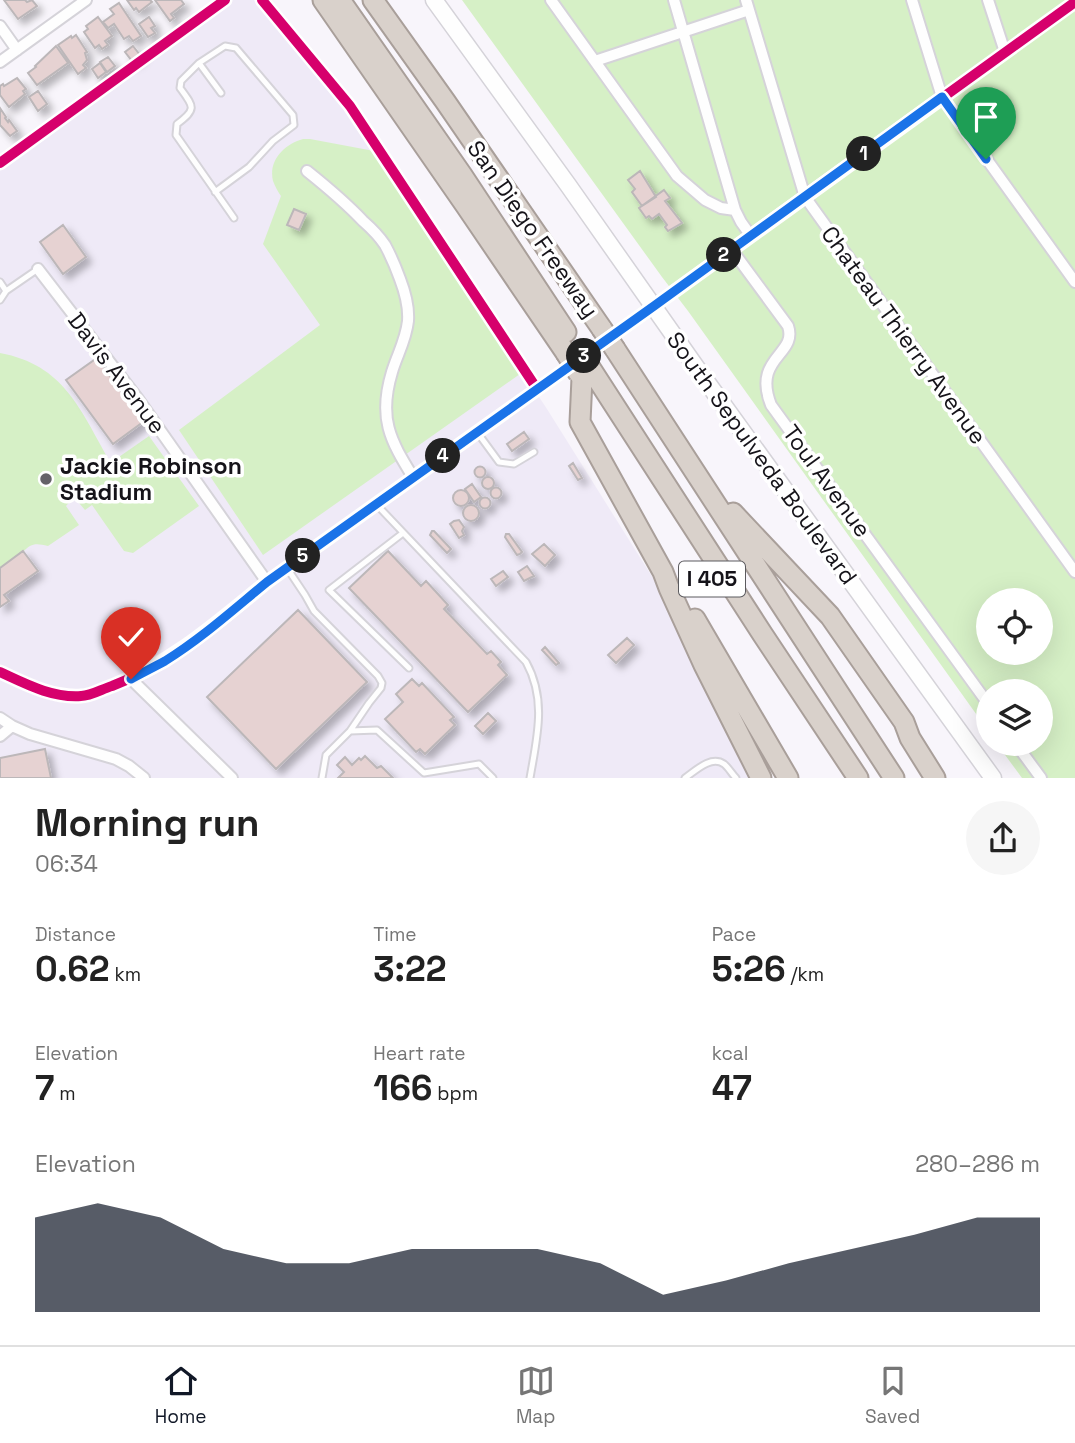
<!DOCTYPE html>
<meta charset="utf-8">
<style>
body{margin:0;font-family:"Space Grotesk",sans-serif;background:#f6f6f6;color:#222;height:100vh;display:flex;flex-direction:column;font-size:26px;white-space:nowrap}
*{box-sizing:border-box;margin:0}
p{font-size:23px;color:#767676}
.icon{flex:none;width:38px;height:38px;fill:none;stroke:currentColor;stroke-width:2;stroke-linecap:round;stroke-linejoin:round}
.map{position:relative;height:778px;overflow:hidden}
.drawer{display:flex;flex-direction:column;background:#fff;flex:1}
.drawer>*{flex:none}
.controls{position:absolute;left:976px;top:588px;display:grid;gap:14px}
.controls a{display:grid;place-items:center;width:77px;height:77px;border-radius:50%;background:#fff;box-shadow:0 7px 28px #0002;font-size:35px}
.pin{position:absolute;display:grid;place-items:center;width:60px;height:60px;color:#fff;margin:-72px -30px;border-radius:50% 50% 50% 0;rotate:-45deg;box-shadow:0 0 7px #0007}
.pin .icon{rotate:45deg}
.km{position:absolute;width:35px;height:35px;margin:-18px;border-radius:50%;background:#222;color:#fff;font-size:19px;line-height:35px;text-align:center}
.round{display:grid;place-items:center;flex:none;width:74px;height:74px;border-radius:37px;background:#f6f6f6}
.head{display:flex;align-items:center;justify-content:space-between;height:119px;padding:0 35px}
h1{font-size:38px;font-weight:700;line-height:52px}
.figures{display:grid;grid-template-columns:repeat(3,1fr);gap:10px;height:119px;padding:7px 35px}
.figures div{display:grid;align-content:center}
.figures b{font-size:35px;font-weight:700}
.figures small{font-size:19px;font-weight:400}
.figures p{font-size:19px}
.chart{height:196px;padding:14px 35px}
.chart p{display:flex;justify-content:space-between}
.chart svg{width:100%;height:126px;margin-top:7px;fill:#111827;opacity:.7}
.tabs{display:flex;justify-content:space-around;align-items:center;height:98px;border-top:2px solid #e0e0e0;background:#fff;font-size:19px;color:#767676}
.tabs a{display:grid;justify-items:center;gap:4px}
.tabs .selected{color:#111827}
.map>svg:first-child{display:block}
.built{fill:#efeaf7}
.green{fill:#d6f0c6;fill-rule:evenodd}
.building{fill:#e6d2d2;stroke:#bcb7b9;stroke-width:2;filter:url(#shadow)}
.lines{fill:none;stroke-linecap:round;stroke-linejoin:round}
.service-casing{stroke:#d5d3d9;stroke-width:9}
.minor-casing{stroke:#d5d3d9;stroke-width:14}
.secondary-casing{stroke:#d5d3d9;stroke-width:19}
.motorway-casing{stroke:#a99f9a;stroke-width:23}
.service{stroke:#fefefe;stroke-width:5}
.minor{stroke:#fefefe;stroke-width:10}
.secondary{stroke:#fefefe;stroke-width:16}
.motorway{stroke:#d9d1cb;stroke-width:19}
.motorway-bridge-casing{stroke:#a99f9a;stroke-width:23;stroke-linecap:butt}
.motorway-bridge{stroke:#d9d1cb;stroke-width:19}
.cycleway-casing{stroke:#fff;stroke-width:15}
.cycleway{stroke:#d6006c;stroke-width:10}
.route-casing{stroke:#fff;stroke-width:14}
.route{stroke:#1a73e8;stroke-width:9}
.poi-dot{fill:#646268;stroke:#fff;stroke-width:2.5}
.labels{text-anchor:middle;stroke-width:7;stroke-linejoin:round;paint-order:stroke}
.shield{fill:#fff;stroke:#5b5a5e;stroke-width:2}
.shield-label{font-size:21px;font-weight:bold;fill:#151319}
.street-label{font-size:23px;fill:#151319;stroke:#fff}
.poi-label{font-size:23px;font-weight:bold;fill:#151319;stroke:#fff;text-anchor:start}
</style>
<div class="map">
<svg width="1075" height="778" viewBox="0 0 1075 778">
<defs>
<filter id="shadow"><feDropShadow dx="5.5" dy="5.5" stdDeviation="3.5" flood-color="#0004"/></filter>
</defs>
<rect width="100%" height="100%" fill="#f8f5fb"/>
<!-- built -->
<path class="built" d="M218,0H254L347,108L547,409L656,583L752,778H0V157Z"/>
<!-- green -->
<path class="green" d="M462,0H1075V778H1022L997,744H1041V691H989V732L688,311L662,277ZM989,600H1041V653H989Z
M303,139H310L374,151L520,374L263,555L179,430L320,325L263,244L281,196C278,192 275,186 273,181C268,160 285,144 303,139Z
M0,353C64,365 80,409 109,460L116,459L149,436L199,506L133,553L124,551L92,505L85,510L74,497L66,506L79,525L48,546C36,543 31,543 23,552L38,571L0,598Z"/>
<!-- building -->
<path class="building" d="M4,0H25L27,2L32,0L37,6L18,19Z
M127,0H150L152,2L139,12L136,8L134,10Z
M155,0H181L184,4L171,14L174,18L170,21Z
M119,3L141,36L133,41L129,36L124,39L114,24L108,28L103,22L114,14L110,9Z
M98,17L112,36L105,41L108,45L102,49L99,45L95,48L84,32L88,29L86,26Z
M149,17L155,26L151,28L155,33L148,37L139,24Z
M76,35L87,52L85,53L87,60L83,65L86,68L78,74L58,45L71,36L72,38Z
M56,46L68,63L37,85L28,73L36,67L35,66Z
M133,46L140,55L132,61L125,52Z
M108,57L115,66L107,72L100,62Z
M100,63L106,72L98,78L92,69Z
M17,78L26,89L23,91L25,94L9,107L0,95V86L3,84L4,86Z
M38,91L47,104L38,111L29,97Z
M0,108L6,117L5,118L8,122L9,120L17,131L10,136L0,125Z
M640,171L656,197L642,206L632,192L635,189L628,180Z
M664,190L670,198L665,201L682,223L668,231L665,227L667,225L659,214L652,219L649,216L646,218L639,208Z
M294,209L306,214L299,230L287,225Z
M63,225L86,257L63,274L40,242Z
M97,358L143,422L113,444L66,380Z
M524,432L529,439L512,451L507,444Z
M573,463L582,478L578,480L569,466Z
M474.5 472a5.5 5.5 0 1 1 11 0a5.5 5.5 0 1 1-11 0Z
M482 483a6 6 0 1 1 12 0a6 6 0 1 1-12 0Z
M472,484L481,497L474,502L465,489Z
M490.5 493a5.5 5.5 0 1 1 11 0a5.5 5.5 0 1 1-11 0Z
M453 498a8 8 0 1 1 16 0a8 8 0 1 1-16 0Z
M479.5 503a5.5 5.5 0 1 1 11 0a5.5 5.5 0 1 1-11 0Z
M463 513a8 8 0 1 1 16 0a8 8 0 1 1-16 0Z
M459,520L464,527L462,531L464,535L459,538L450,524L454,521Z
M432,531H434L451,549L447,553L430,535Z
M506,534H509L522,552L520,554L517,555L505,537Z
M544,544L555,555L545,566L532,554Z
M23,551L38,571L4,595L9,601L0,607V568Z
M388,551L421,586L426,581L448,605L444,609L487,654L491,651L501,662L498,665L507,675L468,712L349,588Z
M527,566L534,576L524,581L518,572Z
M503,571L508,577L496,586L491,579Z
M298,610L367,682L276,769L207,697Z
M627,638L634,645L616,663L608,655Z
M545,647L559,663L556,665L542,650Z
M412,679L419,686L422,683L454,717L450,720L455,725L425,754L420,749L416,752L385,719L403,702L396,694Z
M488,713L496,721L483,734L475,726Z
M45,749L51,778H0V758Z
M365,756L377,768L381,766L393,778H338L344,772L337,765L345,757L352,765L359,758L361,760Z"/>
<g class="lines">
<!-- service casing -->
<g class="service-casing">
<path id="service" d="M199,63L225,46L236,48L293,115L294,125L273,141L249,167L215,192
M221,93L199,63L181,81L180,88C194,107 197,109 177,124L176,135L234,218
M0,282L6,291
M0,300L6,291L38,269
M477,432L499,462L514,464L534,452
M376,504L526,662C547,700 537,737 530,778
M403,533L329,590L409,668
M287,568L305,595L314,611L378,676L382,683L381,688L369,703L350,731L326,755L322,778
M350,731L377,730L424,773L479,764L493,778
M685,778C695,771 711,755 724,764C728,767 732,774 736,778"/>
</g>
<!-- minor casing -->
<g class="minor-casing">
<path id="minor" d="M551,0L677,176L705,200L721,208L735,210
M674,0L735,210L741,222L751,236
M746,0L805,197L1075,572
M912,0L942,97L1075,282
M988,0L1005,52
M0,26L17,50
M595,61L749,10
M0,62L86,0
M307,171C327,187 346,203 363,221C371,228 379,236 385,245C391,256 396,268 400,279C405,292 409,307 408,321C406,340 397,355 392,372C378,418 390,440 413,477
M732,250L788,326C798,355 752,357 771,405L989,705
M38,269L138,399L267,582
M0,672C26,684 52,698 81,696C91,696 102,689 112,686C172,663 218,622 267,582L654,306L1075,2
M131,679L232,778
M0,718L12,726L30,734L116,759L129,766L144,778
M0,736L12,726
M1016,744L1041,778"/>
</g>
<!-- secondary casing -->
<g class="secondary-casing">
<path id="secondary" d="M434,0L568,185L696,367L993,778"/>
</g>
<!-- motorway casing -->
<g class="motorway-casing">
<path id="motorway" d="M323,0L466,206L566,353
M340,0L462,175L566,332
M373,0L445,101L602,329
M615,349L894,778
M589,366L763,635L858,778
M582,378L580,422L663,572L669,588L704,665L761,778
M733,513L830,616L904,722L910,738L935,778
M695,619L788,778"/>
</g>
<!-- service -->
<use href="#service" class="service"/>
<!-- minor -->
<use href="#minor" class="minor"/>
<!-- secondary -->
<use href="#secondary" class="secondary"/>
<!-- motorway -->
<use href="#motorway" class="motorway"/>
<!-- motorway-bridge casing -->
<g class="motorway-bridge-casing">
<path id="motorway-bridge" d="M602,329L615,349
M566,353L579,374"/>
</g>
<!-- motorway-bridge -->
<use href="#motorway-bridge" class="motorway-bridge"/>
<!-- cycleway casing -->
<g class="cycleway-casing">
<path id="cycleway" d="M262,0L350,106L537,389
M0,163L225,0
M0,672C26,684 52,698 81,696C91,696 102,689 112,686C172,663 218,622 267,582L654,306L1075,2"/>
</g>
<!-- cycleway -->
<use href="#cycleway" class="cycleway"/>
</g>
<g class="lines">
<!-- route casing -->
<g class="route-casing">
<path id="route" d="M131,679C142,673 154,667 165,661C202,638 234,609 267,582L654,306L942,97L986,159"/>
</g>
<!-- route -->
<use href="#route" class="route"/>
</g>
<!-- markers -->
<circle class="poi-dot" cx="46" cy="479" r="7"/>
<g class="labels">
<!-- shield labels -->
<rect class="shield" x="679" y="561.5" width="66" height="35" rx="5"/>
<g class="shield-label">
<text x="712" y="586">I 405</text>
</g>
<!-- street labels -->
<g class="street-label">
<text transform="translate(533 229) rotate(55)" y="8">San Diego Freeway</text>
<text transform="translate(904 335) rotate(54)" y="8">Chateau Thierry Avenue</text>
<text transform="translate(117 373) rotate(53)" y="8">Davis Avenue</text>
<text transform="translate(762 458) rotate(54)" y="8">South Sepulveda Boulevard</text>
<text transform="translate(827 481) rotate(54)" y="8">Toul Avenue</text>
</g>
<!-- poi labels -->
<g class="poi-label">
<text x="60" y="474">Jackie Robinson<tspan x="60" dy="26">Stadium</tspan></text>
</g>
</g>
</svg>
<div class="controls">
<a><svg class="icon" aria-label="locate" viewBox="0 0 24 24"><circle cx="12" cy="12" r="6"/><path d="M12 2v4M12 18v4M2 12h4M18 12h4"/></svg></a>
<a><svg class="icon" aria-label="layers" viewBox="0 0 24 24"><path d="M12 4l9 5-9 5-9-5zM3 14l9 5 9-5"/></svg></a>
</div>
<div class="pin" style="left:986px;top:159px;background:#1e9e55"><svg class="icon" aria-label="arrive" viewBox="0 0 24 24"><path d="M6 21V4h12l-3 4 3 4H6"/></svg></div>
<div class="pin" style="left:131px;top:679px;background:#d93025"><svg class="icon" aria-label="check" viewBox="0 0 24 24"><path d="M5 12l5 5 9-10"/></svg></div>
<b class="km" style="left:864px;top:154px">1</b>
<b class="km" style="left:724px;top:255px">2</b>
<b class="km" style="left:584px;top:356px">3</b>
<b class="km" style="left:443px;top:456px">4</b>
<b class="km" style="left:303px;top:556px">5</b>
</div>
<section class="drawer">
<div class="head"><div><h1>Morning run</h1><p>06:34</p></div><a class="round"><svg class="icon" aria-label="share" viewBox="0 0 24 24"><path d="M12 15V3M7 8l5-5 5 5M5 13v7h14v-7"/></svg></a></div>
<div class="figures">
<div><p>Distance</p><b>0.62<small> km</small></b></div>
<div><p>Time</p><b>3:22</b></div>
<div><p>Pace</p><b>5:26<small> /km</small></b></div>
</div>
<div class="figures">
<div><p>Elevation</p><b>7<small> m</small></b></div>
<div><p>Heart rate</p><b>166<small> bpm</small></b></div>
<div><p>kcal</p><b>47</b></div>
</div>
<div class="chart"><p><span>Elevation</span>280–286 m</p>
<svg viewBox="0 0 160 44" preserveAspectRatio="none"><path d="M0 44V11L10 6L20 11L30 22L40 27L50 27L60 22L70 22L80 22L90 27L100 38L110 33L120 27L130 22L140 17L150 11L160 11V44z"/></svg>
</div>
</section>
<nav class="tabs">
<a class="selected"><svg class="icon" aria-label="home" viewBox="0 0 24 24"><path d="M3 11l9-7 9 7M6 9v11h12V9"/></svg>Home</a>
<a><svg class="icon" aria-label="map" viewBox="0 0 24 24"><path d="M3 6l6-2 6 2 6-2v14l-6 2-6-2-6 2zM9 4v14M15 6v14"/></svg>Map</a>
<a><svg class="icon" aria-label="saved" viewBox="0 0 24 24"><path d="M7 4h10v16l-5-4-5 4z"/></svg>Saved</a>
</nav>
